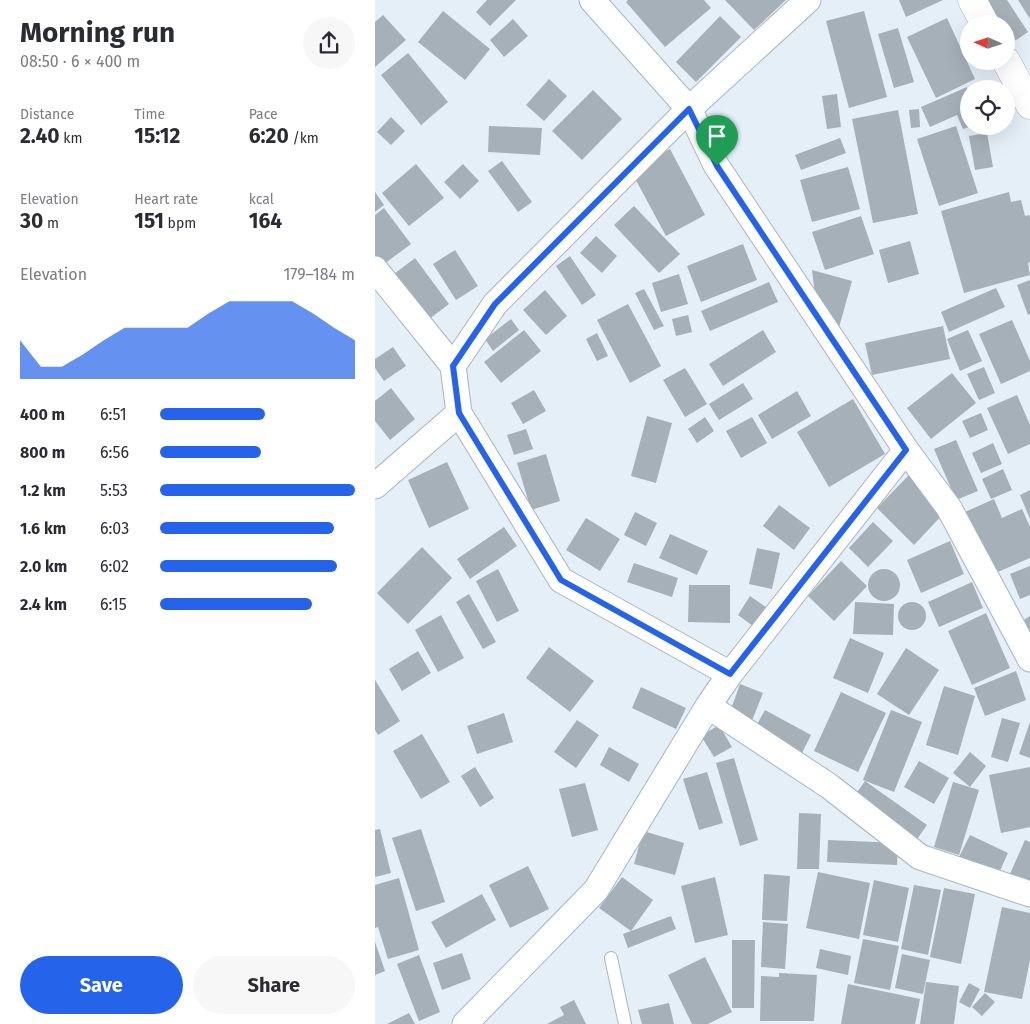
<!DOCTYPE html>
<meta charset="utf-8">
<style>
body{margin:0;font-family:"Fira Sans",sans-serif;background:#f7f7f7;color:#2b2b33;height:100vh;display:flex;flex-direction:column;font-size:19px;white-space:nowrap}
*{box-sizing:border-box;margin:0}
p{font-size:16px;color:#7c7c81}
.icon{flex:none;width:28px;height:28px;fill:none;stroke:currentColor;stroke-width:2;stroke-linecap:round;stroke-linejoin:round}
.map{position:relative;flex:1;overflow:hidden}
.sheet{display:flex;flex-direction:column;background:#fff;width:375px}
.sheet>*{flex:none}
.needle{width:32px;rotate:273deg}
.fabs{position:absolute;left:585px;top:15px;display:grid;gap:10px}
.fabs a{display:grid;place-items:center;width:55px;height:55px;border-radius:50%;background:#fff;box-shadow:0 5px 20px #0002;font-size:25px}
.pin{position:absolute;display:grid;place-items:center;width:42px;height:42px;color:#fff;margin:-51px -21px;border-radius:50% 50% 50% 0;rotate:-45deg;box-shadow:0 0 5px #0007}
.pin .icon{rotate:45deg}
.round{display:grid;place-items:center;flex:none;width:52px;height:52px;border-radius:26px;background:#f7f7f7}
.head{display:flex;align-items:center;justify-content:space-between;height:85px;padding:0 20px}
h1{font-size:28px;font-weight:700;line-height:38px}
.figures{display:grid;grid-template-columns:repeat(3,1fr);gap:8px;height:85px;padding:5px 20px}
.figures div{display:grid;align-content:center}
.figures b{font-size:21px;font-weight:700}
.figures small{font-size:14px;font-weight:400}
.figures p{font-size:14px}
.chart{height:140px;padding:10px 20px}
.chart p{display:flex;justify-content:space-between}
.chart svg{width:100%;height:90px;margin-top:5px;fill:#2563eb;opacity:.7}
.cta{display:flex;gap:10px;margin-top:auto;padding:10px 20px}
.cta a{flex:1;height:58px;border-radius:30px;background:#2563eb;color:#fff;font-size:20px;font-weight:700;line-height:58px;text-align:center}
.cta a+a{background:#f7f7f7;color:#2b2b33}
ul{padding:0 20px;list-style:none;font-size:16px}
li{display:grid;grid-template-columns:80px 60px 1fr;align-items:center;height:38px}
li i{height:12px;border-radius:6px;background:#2563eb}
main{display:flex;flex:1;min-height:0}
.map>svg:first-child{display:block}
.building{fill:#a5b0b9}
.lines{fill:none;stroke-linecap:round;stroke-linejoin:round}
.lane-casing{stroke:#aab5be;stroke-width:14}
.street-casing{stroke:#aab5be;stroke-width:27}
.secondary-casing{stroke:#aab5be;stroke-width:29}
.lane{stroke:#fff;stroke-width:12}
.street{stroke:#fff;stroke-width:25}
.secondary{stroke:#fff;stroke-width:28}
.route-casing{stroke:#fff;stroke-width:10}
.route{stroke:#2563eb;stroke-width:6}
</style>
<main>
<section class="sheet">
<div class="head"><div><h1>Morning run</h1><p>08:50 · 6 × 400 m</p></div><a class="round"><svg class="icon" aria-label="share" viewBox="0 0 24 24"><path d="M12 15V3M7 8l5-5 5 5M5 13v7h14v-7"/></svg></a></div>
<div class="figures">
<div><p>Distance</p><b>2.40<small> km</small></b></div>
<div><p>Time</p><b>15:12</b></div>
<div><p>Pace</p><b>6:20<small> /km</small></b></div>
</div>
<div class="figures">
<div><p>Elevation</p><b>30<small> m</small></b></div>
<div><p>Heart rate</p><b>151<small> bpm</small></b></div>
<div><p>kcal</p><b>164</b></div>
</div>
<div class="chart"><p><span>Elevation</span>179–184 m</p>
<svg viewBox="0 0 160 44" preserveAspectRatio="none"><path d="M0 44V25L10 38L20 38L30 32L40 25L50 19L60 19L70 19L80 19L90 12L100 6L110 6L120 6L130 6L140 12L150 19L160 25V44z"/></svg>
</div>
<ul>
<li><b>400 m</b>6:51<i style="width:54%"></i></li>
<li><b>800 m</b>6:56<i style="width:52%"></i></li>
<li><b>1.2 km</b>5:53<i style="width:100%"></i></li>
<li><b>1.6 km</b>6:03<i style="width:89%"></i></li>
<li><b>2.0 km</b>6:02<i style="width:91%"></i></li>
<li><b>2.4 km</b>6:15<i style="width:78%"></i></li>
</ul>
<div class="cta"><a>Save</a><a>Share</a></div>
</section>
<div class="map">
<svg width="655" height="1024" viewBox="0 0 655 1024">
<rect width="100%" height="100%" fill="#e4eff8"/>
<!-- building -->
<path class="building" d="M112,0H141L115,26L101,12Z
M253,0H329L336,8L290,47L251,2Z
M350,0H411L379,30Z
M524,0H568L531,17Z
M605,0H632L653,32L631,47V24H616Z
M643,0H655V19Z
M68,11L115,49L90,80L43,42Z
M489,11L512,97L474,108L451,21Z
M8,15L31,40L0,67V22Z
M345,16L366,37L321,82L301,62Z
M572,18L600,79L561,98L532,37Z
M138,19L153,36L129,57L115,40Z
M523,28L539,82L519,88L503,34Z
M33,53L73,102L46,125L6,75Z
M174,79L192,96L169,121L151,105Z
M592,87L594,127L588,129L582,115L555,127L546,107Z
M218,90L247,119L207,160L177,131Z
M462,94L466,127L452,129L447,96Z
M544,109L545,127L536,128L534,110Z
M523,110L543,214L498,223L477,119Z
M16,117L30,131L16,145L2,132Z
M114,126L167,128L165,155L113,152Z
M581,126L603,193L564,206L542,139Z
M612,133L618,167L600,170L594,136Z
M465,138L471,153L426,170L420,155Z
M295,149L330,215L291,236L256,171Z
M127,161L157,202L143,212L113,171Z
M41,164L69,198L34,226L7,193Z
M88,164L104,181L85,199L69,182Z
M473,167L485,209L437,222L425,180Z
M0,192L9,205L0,212Z
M634,192L636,202L646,200L650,216L654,215L655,218V262L653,263L655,275L589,293L566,211Z
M259,206L305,254L284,273L239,225Z
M9,208L36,244L5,267L0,259V215Z
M486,216L499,254L450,270L437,232Z
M221,236L242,256L227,273L205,253Z
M535,241L544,274L513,283L504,250Z
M368,244L382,280L326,302L312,266Z
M80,250L103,286L81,300L58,264Z
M195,256L221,295L207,305L181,266Z
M40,258L74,304L53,320L19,274Z
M437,270L477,281L463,331L441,302Z
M304,274L313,304L286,312L277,283Z
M655,280V314L653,315L642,285Z
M394,282L403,302L335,331L326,311Z
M621,288L630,307L574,332L566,312Z
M269,289L289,326L279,330L260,293Z
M170,290L192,316L171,335L148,310Z
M253,304L286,366L255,383L222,320Z
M313,315L317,332L301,336L297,319Z
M136,319L144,330L118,351L110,339Z
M637,320L655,361V371L626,384L604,334Z
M568,326L575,359L497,375L490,343Z
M149,330L166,351L126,383L109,362Z
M388,330L401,352L348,386L334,364Z
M593,330L607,361L585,371L572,339Z
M222,333L233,356L222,361L211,339Z
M18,347L31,366L9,381L0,368V359Z
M609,367L620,393L604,400L592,374Z
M310,368L332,404L310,417L288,380Z
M577,373L601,403L556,439L532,408Z
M368,383L378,399L344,420L334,404Z
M16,388L40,419L15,440L0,421V401Z
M159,390L171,411L148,424L136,403Z
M422,391L436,416L397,439L383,415Z
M642,395L655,425V444L633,454L612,408Z
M478,399L510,454L454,487L422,432Z
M606,413L613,430L595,438L587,421Z
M272,416L297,423L281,483L256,476Z
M330,417L339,431L322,443L313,429Z
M377,417L392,443L366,458L351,431Z
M151,429L158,449L139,455L132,435Z
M581,440L603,491L581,500L559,449Z
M618,443L627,464L606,473L597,453Z
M171,454L185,501L156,510L142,463Z
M72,462L94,509L54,528L33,480Z
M628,469L637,490L616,499L607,479Z
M534,475L571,511L539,545L502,508Z
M655,490V519L645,495Z
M619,499L627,518L647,509L655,527V558L618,574L590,512Z
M404,505L435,528L419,550L388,526Z
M260,512L282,523L271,546L249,535Z
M211,518L245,539L225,571L191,550Z
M498,522L518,541L493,567L474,548Z
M129,527L142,546L95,579L82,559Z
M295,534L333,551L322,575L284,558Z
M575,541L589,574L546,593L532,560Z
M47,547L77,578L33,624L2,593Z
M382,548L405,553L397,589L374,584Z
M466,561L492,586L459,621L433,596Z
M259,563L303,578L297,597L252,582Z
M655,566V595L645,599L635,574Z
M123,569L144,611L122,622L101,581Z
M493 585a16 16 0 1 1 32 0a16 16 0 1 1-32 0Z
M597,582L608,608L564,627L553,602Z
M314,585H355V623L313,622Z
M94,594L121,642L108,649L81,602Z
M375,596L391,607L378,626L363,615Z
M480,602L519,604L518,635L478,634Z
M523 616a14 14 0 1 1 28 0a14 14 0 1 1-28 0Z
M611,613L635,668L597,685L573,631Z
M66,615L89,658L63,672L40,630Z
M655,616V640L644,623Z
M475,638L509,653L493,693L458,678Z
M174,647L219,681L195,712L151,678Z
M531,648L564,670L534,715L502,694Z
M43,651L56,673L27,691L14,669Z
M641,671L651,700L610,716L599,688Z
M0,680L25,721L3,735L0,730Z
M365,684L388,693L376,723L354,715Z
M569,686L600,696L583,755L551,745Z
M266,687L311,708L301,729L257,708Z
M466,692L511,713L483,772L439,751Z
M390,710L436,735L426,755L379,730Z
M516,710L547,722L519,792L488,780Z
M129,713L138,742L102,754L92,726Z
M627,718L645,723L633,762L616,757Z
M202,720L224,735L201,768L179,752Z
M655,722V758L644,754Z
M344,725L357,747L339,757L326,736Z
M47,734L75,782L46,799L18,751Z
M234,747L264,764L254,782L225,765Z
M595,752L611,766L595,787L578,773Z
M359,758L383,840L365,846L341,763Z
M544,761L574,778L559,804L529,787Z
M100,767L119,798L105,807L86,776Z
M655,767V827L626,833L614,775Z
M332,772L348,823L324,830L308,779Z
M490,781L552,825L540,842L478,798Z
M578,782L604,790L584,855L559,847Z
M210,783L223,830L197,837L184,789Z
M424,813L446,814L444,869H422Z
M5,829L16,873L0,877V830Z
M46,829L70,902L41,911L17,838Z
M268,831L309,843L300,875L259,864Z
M595,835L633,853L623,875L584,857Z
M453,840L523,843L522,865L452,862Z
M650,840L655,842V883L635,874Z
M153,866L174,909L135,928L114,885Z
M443,872L495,883L484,939L431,928Z
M389,874L415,876L412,921L387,920Z
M247,877L278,900L256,931L224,908Z
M340,877L353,935L320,943L306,886Z
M24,878L44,950L13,959L3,927L0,928V885Z
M499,880L534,888L523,942L488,935Z
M539,885L566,890L553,955L526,949Z
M569,888L600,894L586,964L555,957Z
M107,894L121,920L71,948L56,922Z
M627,907L655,913V960L647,999L609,992Z
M296,916L301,929L253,948L248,934Z
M388,922L413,924L410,969L386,967Z
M488,939L524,946L515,990L479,983Z
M357,940H380L379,1008H357Z
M0,942L10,971L0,975Z
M445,949L476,956L473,975L441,968Z
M87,953L96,979L67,990L58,963Z
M527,954L555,960L548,994L520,988Z
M44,955L65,1012L44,1021L22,964Z
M330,957L357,1012L333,1024H317L293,975Z
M404,973L442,975L439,1021H385L386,976L404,977Z
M551,982L584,986L579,1024H545Z
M594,983L605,989L595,1008L584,1002Z
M473,984L545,999L540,1024H466Z
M610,993L620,1002L607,1016L597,1007Z
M199,1000L211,1024H172L189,1015L185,1007Z
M294,1003L299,1024H267L263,1010Z
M34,1013L40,1024H12Z"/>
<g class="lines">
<!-- lane casing -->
<g class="lane-casing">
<path id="lane" d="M236,958L250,1024"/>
</g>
<!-- street casing -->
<g class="street-casing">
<path id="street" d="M217,0L314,109L341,165L531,450L574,508L655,659
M0,269L78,366
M84,413L186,580L355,674
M0,486L84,413L78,366L120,304L314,109L433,0
M333,706L454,786L545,857L655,894
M90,1024L221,890L333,706L355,674L531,450"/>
</g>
<!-- secondary casing -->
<g class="secondary-casing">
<path id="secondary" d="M597,0L610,24
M631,61L655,105"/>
</g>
<!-- lane -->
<use href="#lane" class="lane"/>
<!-- street -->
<use href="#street" class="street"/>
<!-- secondary -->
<use href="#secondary" class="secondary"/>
</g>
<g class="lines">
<!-- route casing -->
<g class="route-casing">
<path id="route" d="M314,109L342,166L531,450L355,674L186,580L84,413L78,366L120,304Z"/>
</g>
<!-- route -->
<use href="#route" class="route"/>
</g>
</svg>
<div class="fabs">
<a><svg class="needle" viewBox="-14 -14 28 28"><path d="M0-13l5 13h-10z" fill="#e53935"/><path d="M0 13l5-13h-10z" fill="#7c7c81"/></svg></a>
<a><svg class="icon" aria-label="locate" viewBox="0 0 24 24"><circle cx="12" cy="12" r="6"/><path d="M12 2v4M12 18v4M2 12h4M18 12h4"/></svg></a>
</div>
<div class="pin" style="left:342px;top:166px;background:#1e9e55"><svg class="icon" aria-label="arrive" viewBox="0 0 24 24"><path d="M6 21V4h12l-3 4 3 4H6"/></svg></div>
</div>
</main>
